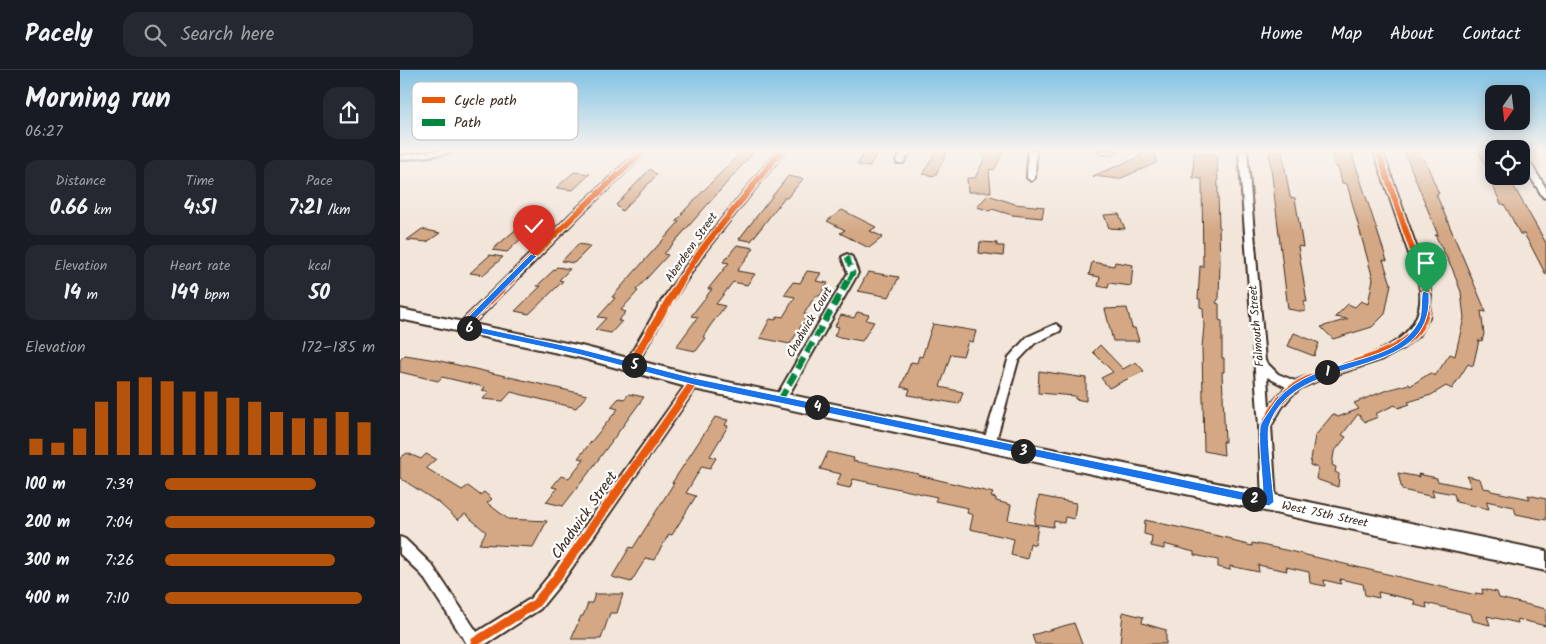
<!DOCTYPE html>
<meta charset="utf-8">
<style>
body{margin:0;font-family:Kalam,sans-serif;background:#242831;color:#f1f3f6;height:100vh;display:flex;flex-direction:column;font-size:19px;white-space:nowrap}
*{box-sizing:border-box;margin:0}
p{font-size:16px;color:#9ea1a6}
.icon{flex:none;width:28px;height:28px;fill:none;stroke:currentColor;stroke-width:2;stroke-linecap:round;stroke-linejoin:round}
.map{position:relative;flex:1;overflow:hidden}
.side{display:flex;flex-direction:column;background:#171b24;width:400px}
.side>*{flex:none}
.needle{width:32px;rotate:194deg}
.tools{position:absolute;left:1085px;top:15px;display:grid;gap:10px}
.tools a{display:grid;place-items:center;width:45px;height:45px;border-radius:10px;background:#171b24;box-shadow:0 2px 12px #0003;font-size:25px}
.pin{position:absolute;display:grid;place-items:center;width:42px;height:42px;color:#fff;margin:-51px -21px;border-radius:50% 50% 50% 0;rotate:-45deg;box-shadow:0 0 5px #0007}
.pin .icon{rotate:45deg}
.km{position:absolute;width:25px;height:25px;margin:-12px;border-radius:50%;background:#222;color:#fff;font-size:14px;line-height:25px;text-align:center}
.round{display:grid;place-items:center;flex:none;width:52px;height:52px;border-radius:15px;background:#242831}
.headline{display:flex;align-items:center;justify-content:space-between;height:85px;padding:0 25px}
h1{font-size:28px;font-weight:600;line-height:38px}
.metrics{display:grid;grid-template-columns:repeat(3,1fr);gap:8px;height:85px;padding:5px 25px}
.metrics div{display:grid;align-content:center;border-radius:12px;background:#242831;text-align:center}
.metrics b{font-size:21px;font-weight:600}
.metrics small{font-size:14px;font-weight:400}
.metrics p{font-size:14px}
.chart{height:140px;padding:10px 25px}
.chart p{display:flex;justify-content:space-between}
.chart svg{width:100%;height:90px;margin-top:5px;stroke:#b45309;stroke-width:6}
ul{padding:0 25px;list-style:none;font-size:16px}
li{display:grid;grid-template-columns:80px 60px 1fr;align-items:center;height:38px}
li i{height:12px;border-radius:6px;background:#b45309}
header{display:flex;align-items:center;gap:30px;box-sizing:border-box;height:70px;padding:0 25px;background:#171b24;border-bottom:1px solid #363941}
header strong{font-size:24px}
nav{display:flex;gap:28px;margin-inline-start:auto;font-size:18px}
.search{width:350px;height:45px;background:#242831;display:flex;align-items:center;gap:12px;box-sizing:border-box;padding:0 18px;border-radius:15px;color:#9ea1a6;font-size:19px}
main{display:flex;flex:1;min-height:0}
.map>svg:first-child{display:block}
.building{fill:#d4a885;stroke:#3b2a1e}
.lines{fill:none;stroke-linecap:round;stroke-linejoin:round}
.minor-casing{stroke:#3b2a1e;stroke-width:4}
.secondary-casing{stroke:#3b2a1e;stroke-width:4}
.minor{fill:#fff;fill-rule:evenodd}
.secondary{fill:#fff;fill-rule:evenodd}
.quiet-far1{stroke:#00873e;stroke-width:5;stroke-dasharray:10 5;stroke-linecap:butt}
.quiet{stroke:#00873e;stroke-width:6;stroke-dasharray:12 6;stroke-linecap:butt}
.cycleway-far2-casing{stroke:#fff;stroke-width:9}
.cycleway-far1-casing{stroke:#fff;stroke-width:11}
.cycleway-casing{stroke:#fff;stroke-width:12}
.cycleway-far2{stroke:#e8590c;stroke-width:6}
.cycleway-far1{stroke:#e8590c;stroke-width:8}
.cycleway{stroke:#e8590c;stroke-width:9}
.route{fill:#1a73e8;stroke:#fff}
.labels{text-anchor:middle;stroke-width:4.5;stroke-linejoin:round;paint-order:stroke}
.street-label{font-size:12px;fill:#3b2a1e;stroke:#fff}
.near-street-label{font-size:15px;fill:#3b2a1e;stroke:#fff}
.key{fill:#fff;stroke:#c4bfbc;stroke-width:1}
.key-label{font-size:14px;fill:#3b2a1e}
</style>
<header>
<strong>Pacely</strong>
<div class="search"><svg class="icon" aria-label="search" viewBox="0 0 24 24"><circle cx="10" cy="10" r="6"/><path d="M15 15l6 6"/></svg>Search here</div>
<nav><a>Home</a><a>Map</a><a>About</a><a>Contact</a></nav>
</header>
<main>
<section class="side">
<div class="headline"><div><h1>Morning run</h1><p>06:27</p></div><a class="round"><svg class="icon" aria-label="share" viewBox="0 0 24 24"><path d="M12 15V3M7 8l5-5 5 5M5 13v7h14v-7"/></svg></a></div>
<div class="metrics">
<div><p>Distance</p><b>0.66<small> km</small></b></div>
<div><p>Time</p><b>4:51</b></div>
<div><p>Pace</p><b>7:21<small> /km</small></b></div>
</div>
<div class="metrics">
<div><p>Elevation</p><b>14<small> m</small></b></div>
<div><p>Heart rate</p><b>149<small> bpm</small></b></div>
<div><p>kcal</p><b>50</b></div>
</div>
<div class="chart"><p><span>Elevation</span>172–185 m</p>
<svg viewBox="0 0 160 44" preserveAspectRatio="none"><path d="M5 44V36M15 44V38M25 44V31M35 44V18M45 44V8M55 44V6M65 44V8M75 44V13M85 44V13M95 44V16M105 44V18M115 44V23M125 44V26M135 44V26M145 44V23M155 44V28"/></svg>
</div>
<ul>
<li><b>100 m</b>7:39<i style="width:72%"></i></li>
<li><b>200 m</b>7:04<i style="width:100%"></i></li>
<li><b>300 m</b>7:26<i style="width:81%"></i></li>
<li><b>400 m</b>7:10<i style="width:94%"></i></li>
</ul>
</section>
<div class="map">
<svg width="1146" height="574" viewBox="0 0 1146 574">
<rect width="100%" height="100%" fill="#f2e5da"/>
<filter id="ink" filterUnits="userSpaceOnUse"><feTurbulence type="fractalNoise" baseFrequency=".02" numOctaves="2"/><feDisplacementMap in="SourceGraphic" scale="10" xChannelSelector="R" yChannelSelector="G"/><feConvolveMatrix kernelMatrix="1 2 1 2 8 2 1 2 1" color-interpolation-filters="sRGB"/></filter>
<g filter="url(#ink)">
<!-- building -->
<path class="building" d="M342,81L353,83L264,184L268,185L236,220L238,221L221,240L226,242L218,251H222L211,263L195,260L206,248L198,247L215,228L212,227L279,152L276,151L283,144H281Z
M536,81H548L535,106L523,104Z
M588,81H604L594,100L589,99L591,122H568L567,108H575Z
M741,81H755L756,93L719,109L693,106L741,86Z
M869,81H882L890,127L895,128L903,177L898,176L907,232L904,231L905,242L888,239Z
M931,81H951L987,191L983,190L991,214L985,244L972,257L933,269L921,257L948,249L935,247L948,234L955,237L961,231L968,234L973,209L947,114L942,113L938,97H935Z
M1004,81L1019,82L1022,89L1025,90L1039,124H1036L1086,242L1081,241L1084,264L1082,271L1079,270L1073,296L1068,294L1052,319L1046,316L1031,325L1008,332L1010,334L998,338L995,335L975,344L978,347L965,352L958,344L942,365L946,367L934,382L932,395L936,397L935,402L939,404L938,417L916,409L918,398L910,395L915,366L933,344L938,347L959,339L954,333L987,320L1009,314L1010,316L1030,303L1035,306L1050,284L1055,286L1064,248L1061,222L1052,198L1035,165H1038Z
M1078,81H1090L1094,87V108L1110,110L1146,173V205L1130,174L1124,164H1120L1108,141L1104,134H1101L1089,107H1092Z
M465,83L476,84L469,97L457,95Z
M794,83L816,84L817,87L820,192L819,228L816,233L819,234V250L822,251V288H824V302H822L825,372L823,371L824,385L804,381L802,277L804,256L803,238L800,237V229H798L800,196L803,197L802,109L793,108Z
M250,99L257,105L222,141L216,135Z
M174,102L190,104L173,120L156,118Z
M388,106L403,109L387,128H384L351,171L339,169Z
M588,125L615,134L644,137L642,148L612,145L592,139L590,141L577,137Z
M442,140L476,157L470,161L483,167L469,178L440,163L445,160L427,151Z
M134,144L140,151L107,182L92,180Z
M719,144L725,159L709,158L704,145Z
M22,159L40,163L27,172L7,170Z
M580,172L597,173V176H604L603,186L579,183Z
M178,174L191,176L174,193L162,191Z
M337,175L354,178L337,201L355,204L347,215L333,212L316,234L325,236L310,256L303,267L306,268L296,281L276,277L298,247L291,246L312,219H308L329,193L323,192Z
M90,185L103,187L83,205L70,203Z
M692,192L714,196L715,192L733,195L731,216L709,213L708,218L698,216L700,207L689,205Z
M157,197L170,199L159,210L163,211L129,244L115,241L141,216H137Z
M407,201L421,203L416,211L428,213L420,226H415L404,244L408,245L390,274L360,268L370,249L375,250L378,246L383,247L395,227L384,225L393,212L400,213Z
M468,202L499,207L489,227L458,221Z
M727,238L732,258H735L739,271H713L705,239Z
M457,242L469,245L466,250L474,252L462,271L434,266L439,257L435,256L441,245L454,248Z
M533,254L576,261L573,272L568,271L563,286L551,284L540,317L563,322L559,334L508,325L510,319L501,317L511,292L517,293L519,286L522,287Z
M894,263L919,273L914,286L888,276Z
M700,275L723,299L736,292L744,301L709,318L701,308L713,302L693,282Z
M5,285L36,290L187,325L176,338L111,322L103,331L83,329L89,322L82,320L85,317L42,307L38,311L0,302V290Z
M639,301L686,308V331L675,329V326L638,323Z
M229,324L244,327L187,405L163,436L146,432L157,418L152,417L161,406L169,408L184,389L178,388L218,339L211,337L219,328L224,329Z
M315,347L328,350L325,355L328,356L310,386L316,388L310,398L302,396L286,423L296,426L272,465L269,464L254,490L246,488L231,512L212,507L230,477L233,478L274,413H272Z
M428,382L454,388L453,391L519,404L518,405L593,423L591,427L596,428V431L611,435L608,450L638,456L635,475L630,473L627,489L611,485L614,469L570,459L573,445L567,443L568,438L535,431L537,427L453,409L450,418L436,415L441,404L420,399Z
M7,383L21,389L26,384L36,389L26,398L62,420L68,416L80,425L84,422L92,429L87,433L108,449L147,451L133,477L79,474L86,462L65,444L58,450L39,433L0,408V388Z
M998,403L1019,407L1018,404L1037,408V411L1071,418L1067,406L1080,409L1083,418L1090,419L1091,421L1130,429L1128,425L1146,429V450L1116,444L1114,437L1086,431L1089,439L1056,432L1054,424L1032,420L1034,427L1002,420Z
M639,426L676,433L674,449L665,447L664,453L654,451L653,457L634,454Z
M745,450L832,469V471L852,476V473L885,480L1076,525L1075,523L1083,524L1082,519L1097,522L1099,528L1146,539V556L1117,549L1118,553L1087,546L1090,555L1073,551L1071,544L1026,533L1027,538L1015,535L1014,530L978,522L979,528L965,525L963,514L940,509L941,514L924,510L925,516L910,513L909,502L886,497L887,501L858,495L859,502L830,496V500L818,497V490L794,485V482L764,474V479L751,476L752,466L744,464Z
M195,524H223L217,543H210L201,569H171L181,546H183L188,533H192Z
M723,542L743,547L742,553L766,560V574H720Z
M674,553L682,574H635L632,565Z"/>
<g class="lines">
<!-- minor casing -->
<g class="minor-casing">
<path id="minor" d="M33,81H54L50,83L0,90V86Z
M239,81H248L179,146L67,260H59L58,257L59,254L173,142Z
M377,81H385L306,180L269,237L235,297H227L225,294L261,232L300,176Z
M503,81H511L503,93H497L496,91Z
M628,81H636L635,108L631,111L627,108Z
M698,81H717C713,85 702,85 698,81Z
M839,81H847L865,291L878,304L895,311C941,290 1033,284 1019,213L974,81H982L1027,207L1031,225L1029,247L1018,266L1002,279L983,289L919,310L901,318L891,326L882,337L871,356L876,432L874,436L869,438L864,436L862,432L859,356ZM867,307L886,317L869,337Z
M1121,83H1124L1146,118V128L1143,127L1121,92Z
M447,184L452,187L458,203L384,333H376L374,330L376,327L448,203L442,187Z
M656,254L661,258L660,261L635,273L618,291L595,374L593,378L589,379L585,378L583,374L609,287L627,267Z
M294,307L298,309L300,312L298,315L162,512L140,539L86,574H67L22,505L0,484V467L5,469L32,495L77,562L130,529L152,502L290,309Z"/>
</g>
<!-- secondary casing -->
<g class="secondary-casing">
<path id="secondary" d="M0,239L181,276L294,305L1146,481V501L294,319L181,288L0,249Z"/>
</g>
<!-- minor -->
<use href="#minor" class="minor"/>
<!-- secondary -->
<use href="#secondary" class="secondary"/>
<!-- quiet-far1 -->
<path class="quiet-far1" d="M447,187L453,203L449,210"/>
<!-- quiet -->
<path class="quiet" d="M380,330L449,209"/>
<!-- cycleway-far2 casing -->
<g class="cycleway-far2-casing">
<path id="cycleway-far2" d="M978,81L1023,210
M110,210L176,144L244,81
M281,210L303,178L381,81"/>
</g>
<!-- cycleway-far1 casing -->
<g class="cycleway-far1-casing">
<path id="cycleway-far1" d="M63,257L111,209
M231,294L282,209
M865,356C872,343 879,328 892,319C935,286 1047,294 1023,209
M252,372L294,312"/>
</g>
<!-- cycleway casing -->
<g class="cycleway-casing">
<path id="cycleway" d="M75,572L135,534L157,507L253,371"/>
</g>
<!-- cycleway-far2 -->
<use href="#cycleway-far2" class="cycleway-far2"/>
<!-- cycleway-far1 -->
<use href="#cycleway-far1" class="cycleway-far1"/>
<!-- cycleway -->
<use href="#cycleway" class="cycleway"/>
</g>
</g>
<!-- sky -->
<linearGradient id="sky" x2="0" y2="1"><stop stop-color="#81c3e5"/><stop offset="0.5" stop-color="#f9f3ee"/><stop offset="1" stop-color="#f9f3ee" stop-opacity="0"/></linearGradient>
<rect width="1146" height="161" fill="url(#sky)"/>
<!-- route -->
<path class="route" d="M131,184L137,186L69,255L181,279L294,308L863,426C863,408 858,375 860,357C861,352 866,346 869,341C904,281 993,303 1019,251C1023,241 1020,230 1023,221L1029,223C1035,316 894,278 869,356C866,366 873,418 874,432L869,436L294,315L181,285L60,259V255Z"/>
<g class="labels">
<!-- street labels -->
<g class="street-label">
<text transform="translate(291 177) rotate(-55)" y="4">Aberdeen Street</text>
<text transform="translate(409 252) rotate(-60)" y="4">Chadwick Court</text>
<text transform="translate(856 256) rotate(-95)" y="4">Falmouth Street</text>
<text transform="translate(925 444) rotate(12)" y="4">West 75th Street</text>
</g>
<!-- near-street labels -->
<g class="near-street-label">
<text transform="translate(184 445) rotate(-55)" y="5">Chadwick Street</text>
</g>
</g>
<!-- legend -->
<rect x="12" y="12" width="166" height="58" rx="8" class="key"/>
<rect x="22" y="27" width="23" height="6" fill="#e8590c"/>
<rect x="22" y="49" width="23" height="7" fill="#00873e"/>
<g class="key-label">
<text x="54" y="35">Cycle path</text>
<text x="54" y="57">Path</text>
</g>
</svg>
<div class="tools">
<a><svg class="needle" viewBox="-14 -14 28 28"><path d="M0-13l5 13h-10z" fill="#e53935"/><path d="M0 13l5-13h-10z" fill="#9ea1a6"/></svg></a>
<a><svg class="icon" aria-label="locate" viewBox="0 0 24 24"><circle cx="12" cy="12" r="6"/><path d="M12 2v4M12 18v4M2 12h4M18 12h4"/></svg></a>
</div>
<div class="pin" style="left:1026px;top:223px;background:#1e9e55"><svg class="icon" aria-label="arrive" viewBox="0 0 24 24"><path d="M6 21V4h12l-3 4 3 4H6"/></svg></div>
<div class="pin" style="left:134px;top:186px;background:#d93025"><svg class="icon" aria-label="check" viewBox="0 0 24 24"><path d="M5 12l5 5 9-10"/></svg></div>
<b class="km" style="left:927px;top:302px">1</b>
<b class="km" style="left:854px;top:429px">2</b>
<b class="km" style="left:623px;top:381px">3</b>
<b class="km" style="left:417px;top:337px">4</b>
<b class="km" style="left:234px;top:295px">5</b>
<b class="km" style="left:69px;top:258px">6</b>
</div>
</main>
